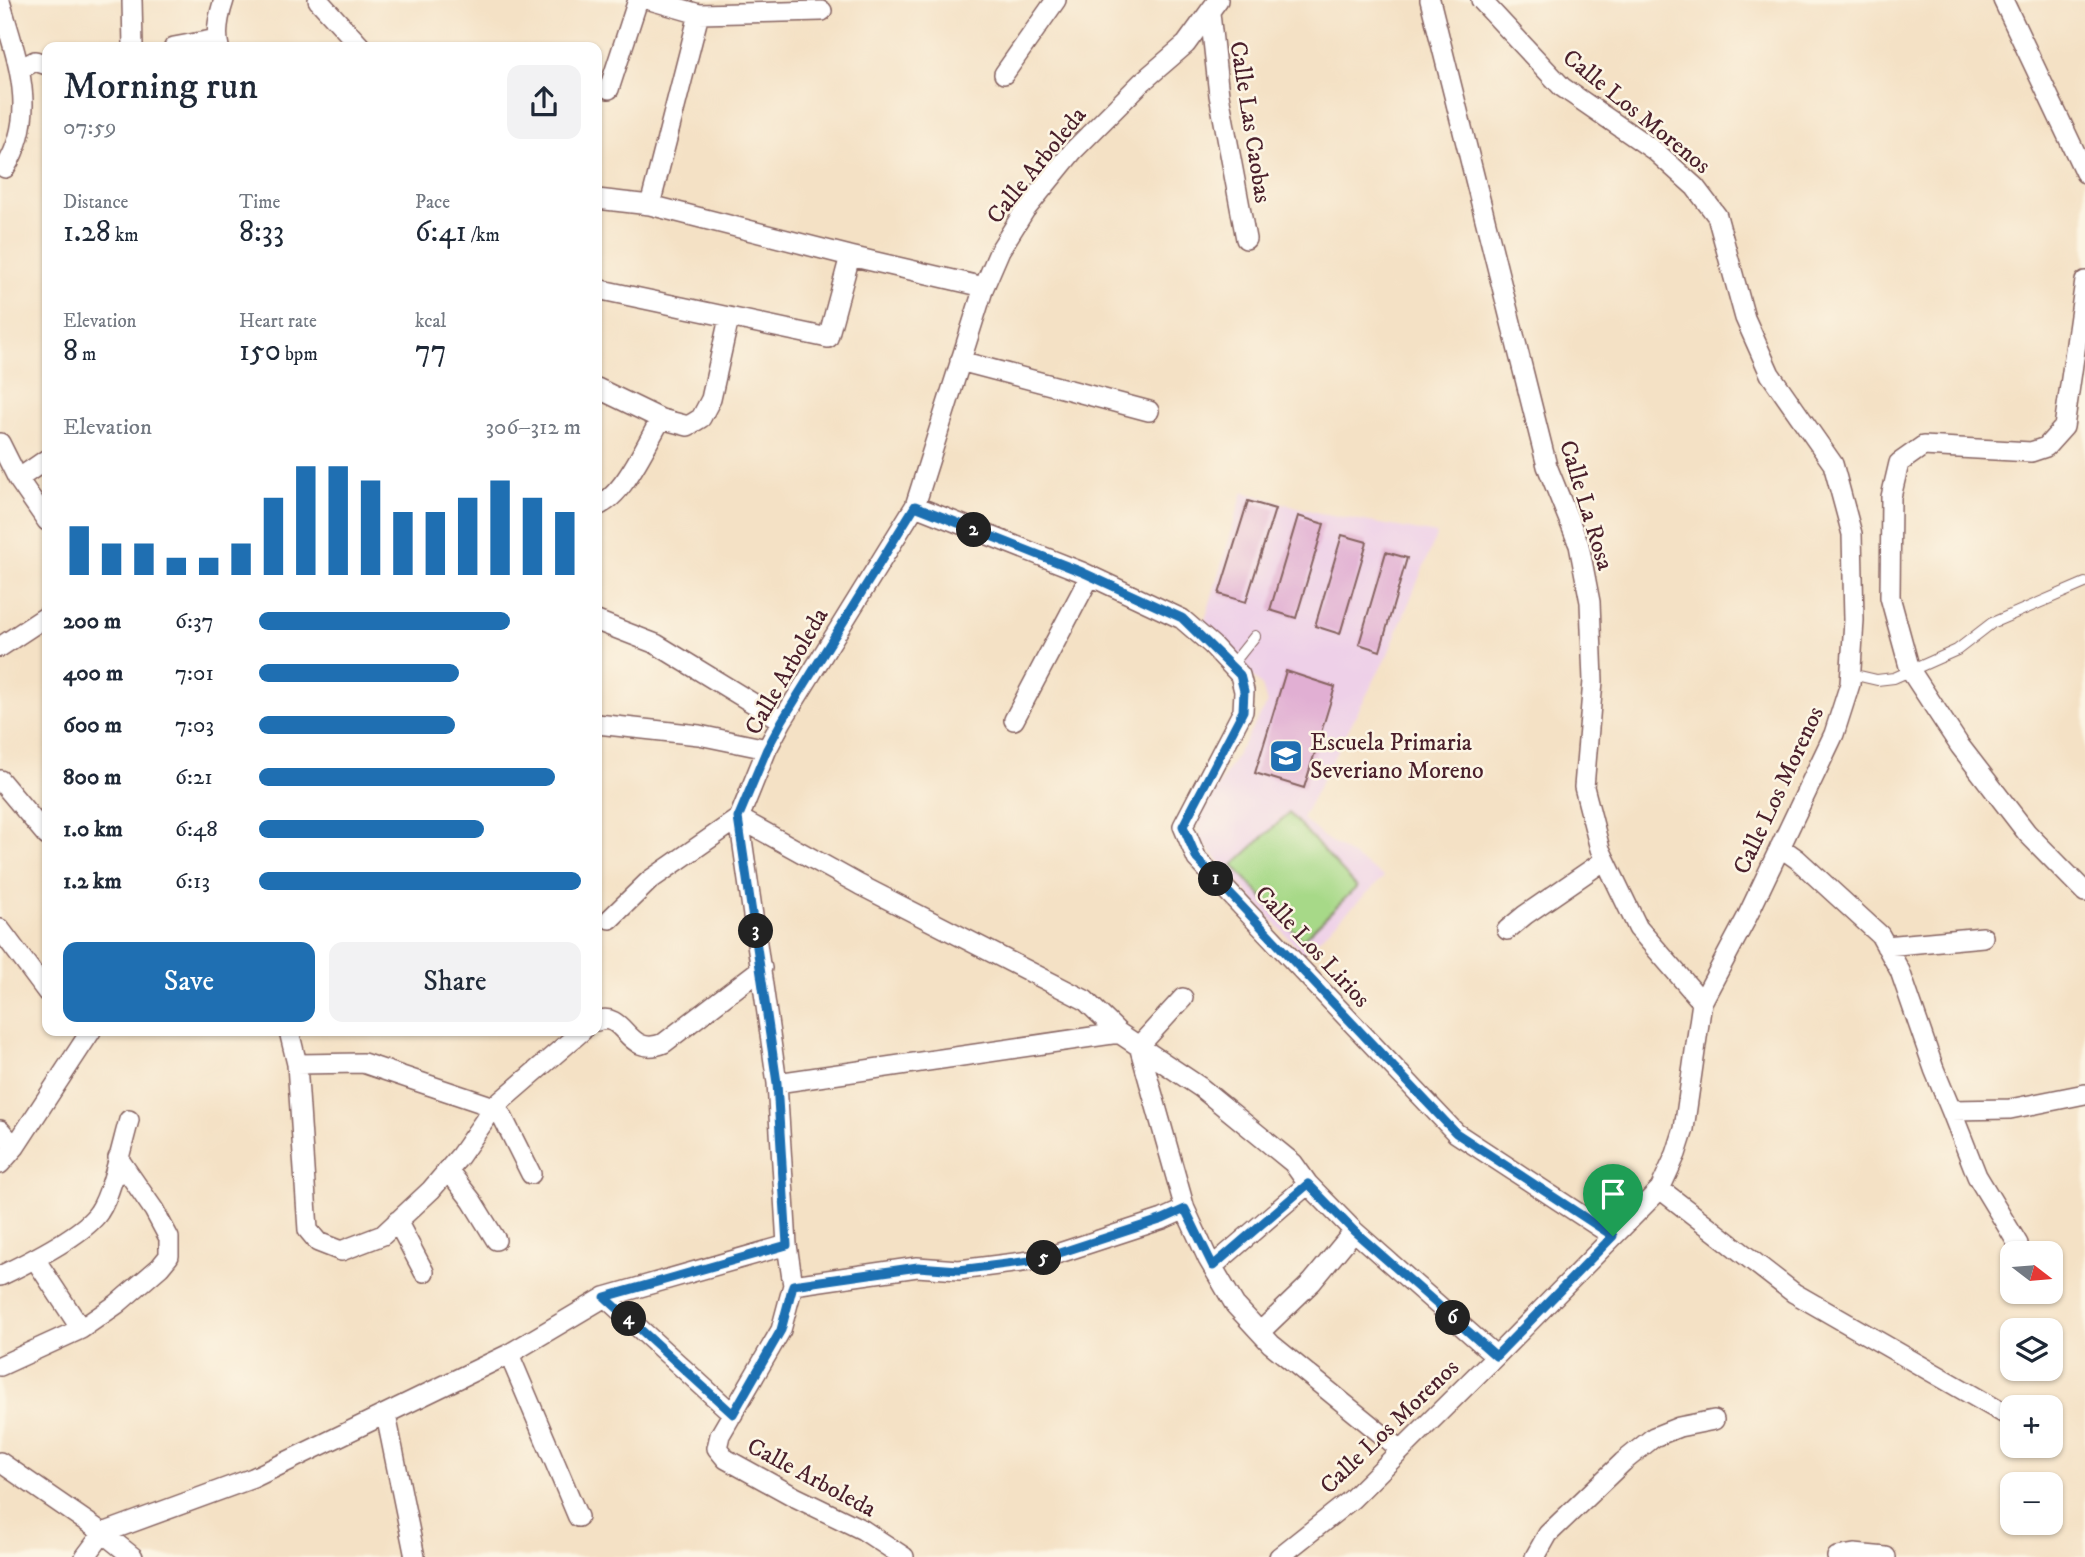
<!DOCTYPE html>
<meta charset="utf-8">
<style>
body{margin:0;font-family:"IM FELL DW Pica",serif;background:#f2f2f3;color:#1f2937;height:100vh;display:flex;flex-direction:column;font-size:26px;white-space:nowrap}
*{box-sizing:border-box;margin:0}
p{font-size:23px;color:#747a83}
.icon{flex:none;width:38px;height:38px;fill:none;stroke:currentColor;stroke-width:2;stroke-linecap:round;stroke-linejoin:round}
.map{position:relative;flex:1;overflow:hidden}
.drawer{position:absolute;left:42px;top:42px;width:560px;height:994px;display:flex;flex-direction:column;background:#fff;border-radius:14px;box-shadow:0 2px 5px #0004}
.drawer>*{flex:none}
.needle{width:46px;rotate:106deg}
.controls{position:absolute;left:2000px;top:1241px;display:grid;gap:14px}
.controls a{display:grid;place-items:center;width:63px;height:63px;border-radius:14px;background:#fff;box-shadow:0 2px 5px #0004;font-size:35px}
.pin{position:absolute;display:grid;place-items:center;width:60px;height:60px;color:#fff;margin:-72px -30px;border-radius:50% 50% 50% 0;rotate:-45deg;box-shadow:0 0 7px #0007}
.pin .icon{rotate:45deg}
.km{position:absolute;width:35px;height:35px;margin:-18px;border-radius:50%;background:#222;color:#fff;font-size:19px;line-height:35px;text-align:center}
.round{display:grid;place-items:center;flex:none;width:74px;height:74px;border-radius:14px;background:#f2f2f3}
.overview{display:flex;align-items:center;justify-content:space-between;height:119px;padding:0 21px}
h1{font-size:38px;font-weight:600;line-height:52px}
.stats{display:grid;grid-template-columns:repeat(3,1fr);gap:10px;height:119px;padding:7px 21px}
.stats div{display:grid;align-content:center}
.stats b{font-size:30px;font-weight:600}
.stats small{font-size:19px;font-weight:400}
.stats p{font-size:19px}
.chart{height:196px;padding:14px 21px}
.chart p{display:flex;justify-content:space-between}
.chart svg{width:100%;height:126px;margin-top:7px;stroke:#1f6fb2;stroke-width:6}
.button{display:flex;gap:14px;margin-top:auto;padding:14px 21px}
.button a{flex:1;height:80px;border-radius:14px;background:#1f6fb2;color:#fff;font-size:28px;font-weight:600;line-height:80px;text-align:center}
.button a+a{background:#f2f2f3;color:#1f2937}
ul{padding:0 21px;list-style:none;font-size:23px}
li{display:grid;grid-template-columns:112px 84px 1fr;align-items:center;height:52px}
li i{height:18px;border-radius:9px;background:#1f6fb2}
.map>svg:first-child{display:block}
.built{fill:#eed0e8}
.green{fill:#a7d988;stroke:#787c5a;stroke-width:2}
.building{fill:#e1afd3}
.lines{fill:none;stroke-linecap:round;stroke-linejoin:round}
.lane-casing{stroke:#866361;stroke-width:12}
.street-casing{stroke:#866361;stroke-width:22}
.lane{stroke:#fff;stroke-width:10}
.street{stroke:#fff;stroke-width:19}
.route-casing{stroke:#fff;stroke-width:14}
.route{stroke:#1f6fb2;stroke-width:9}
.labels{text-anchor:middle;stroke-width:5;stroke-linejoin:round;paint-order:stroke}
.street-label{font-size:24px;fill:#4a1f2b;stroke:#fcf5e5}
.poi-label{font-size:24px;fill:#4a1f2b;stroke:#fcf5e5;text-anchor:start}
</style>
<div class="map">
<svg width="2085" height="1557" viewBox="0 0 2085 1557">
<rect width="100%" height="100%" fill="#fcf5e5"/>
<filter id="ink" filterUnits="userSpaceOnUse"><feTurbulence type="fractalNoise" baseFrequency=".0143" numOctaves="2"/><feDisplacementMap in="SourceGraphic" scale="14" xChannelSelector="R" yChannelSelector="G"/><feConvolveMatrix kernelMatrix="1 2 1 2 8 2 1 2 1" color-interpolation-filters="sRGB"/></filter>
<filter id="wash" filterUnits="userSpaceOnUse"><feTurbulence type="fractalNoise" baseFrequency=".00686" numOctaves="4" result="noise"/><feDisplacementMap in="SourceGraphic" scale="28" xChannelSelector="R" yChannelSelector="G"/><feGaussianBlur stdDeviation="1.57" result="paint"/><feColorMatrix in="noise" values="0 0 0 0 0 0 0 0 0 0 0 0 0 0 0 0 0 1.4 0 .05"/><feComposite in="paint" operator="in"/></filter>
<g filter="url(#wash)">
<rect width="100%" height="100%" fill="#f4e1c5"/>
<!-- built -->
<path class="built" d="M1243,492L1319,513L1437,534L1388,654L1302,818L1322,836L1384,877L1303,954L1199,839L1198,820L1267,704L1262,686L1203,627Z"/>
<!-- green -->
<path class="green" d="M1289,813L1357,887L1302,940L1233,865Z"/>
<g id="blocks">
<!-- building -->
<path class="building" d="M1248,501L1275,509L1246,602L1219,594Z
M1298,516L1324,524L1296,618L1270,610Z
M1342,535L1367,542L1340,634L1315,626Z
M1386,552L1407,558L1380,651L1359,644Z
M1286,671L1335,687L1304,788L1255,773Z"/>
</g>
</g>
<g filter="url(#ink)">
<use href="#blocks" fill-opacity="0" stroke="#866361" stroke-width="2"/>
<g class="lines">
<!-- lane casing -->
<g class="lane-casing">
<path id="lane" d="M1231,666L1255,636
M1851,674L1877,680L1894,678L1957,650L1992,623L2085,583"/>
</g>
<!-- street casing -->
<g class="street-casing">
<path id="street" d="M132,0L133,47
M318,0L361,47
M650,0L699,14L822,11
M1430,0L1547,466L1579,545L1590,602L1593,681L1584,787L1600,849L1638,928L1702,1002
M2003,0L2085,173
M0,1C16,58 40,112 5,168
M1210,13L1219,95L1246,239
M174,47L217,39
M219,47C215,31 219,15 224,0
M20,69L35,61L47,65
M1004,74L1056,0
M609,89L638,0
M597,199L650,205L850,256L984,287
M650,205L699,14
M2085,281L2064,427L2046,447L2031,452L1923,446L1899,463L1891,497L1890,597L1910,670L1960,746L2027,833L2085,892
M597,289L828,338L850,256
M960,361L1149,411
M597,388L661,419L688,426L701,418L711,399L729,318
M0,443L18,479L47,521
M18,479L47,459
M597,506C624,496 646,444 661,419
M915,506L1082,572L1182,619L1212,645L1240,675L1244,691L1243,711L1183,826L1197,859L1456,1133L1613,1236
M597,621L656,644L782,721
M0,647L47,616
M1014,720L1090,576
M597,724L699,735L767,749
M0,780L47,836
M739,818L860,885L1085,1000L1119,1033L1200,1087L1293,1163L1308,1184L1354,1231L1496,1356
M1780,847L1797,859L1880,935L1900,971L1934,1069L1951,1110L2010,1109L2085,1094
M610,919L650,880L739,818
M0,929L47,992
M1507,930L1525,915L1605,860
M1886,946L1983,937
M1183,998L1139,1046L1185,1209L1208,1259L1235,1305L1271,1344L1401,1450
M597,1021C626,1010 626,1059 664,1043L762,968
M289,1031L297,1064L363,1063L494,1107L502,1116L531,1174
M297,1064L308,1230L318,1242L341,1251L383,1235L431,1190L460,1156L494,1107L582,1031
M777,1083L1119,1033
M1951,1110L1977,1176L2018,1244
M0,1130L15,1147
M0,1164L15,1147L91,1031
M448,1170L472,1201L496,1240
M1660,1189L1794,1293L2012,1418
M397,1221L424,1272
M35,1259L81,1329
M1213,1266L1308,1184
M0,1276C25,1264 84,1235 99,1212C112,1193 122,1144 129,1120
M793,1285L917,1267L959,1270L1038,1260L1163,1219L1185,1209
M605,1297L733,1414
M1260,1332L1312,1282L1354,1231
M509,1354L578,1517
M0,1366L81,1329L117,1304L160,1267L169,1256V1238L154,1210L118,1158
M386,1415L415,1557
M0,1462L103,1533L133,1557
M85,1557L103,1533L253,1478L509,1354L605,1297L787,1245
M904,1557L863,1530L795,1497L726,1459L717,1448L720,1435L781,1330L793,1285L787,1245L777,1083L739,818L767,749L782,721L915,506L984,287L1000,250L1025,210L1073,151L1142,82L1186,44L1218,0
M1279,1557L1352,1499L1496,1356L1660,1189L1676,1154L1684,1129L1702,1002L1746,919L1834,734L1850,684L1854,620L1852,534L1833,464L1770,374L1745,318L1717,216L1695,187L1655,151L1562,87L1481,0
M1535,1557L1548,1534L1623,1462L1654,1437L1679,1427L1714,1420
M1837,1557L1854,1554L1886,1557"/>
</g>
<!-- lane -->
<use href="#lane" class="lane"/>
<!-- street -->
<use href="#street" class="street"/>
</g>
</g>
<g class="lines" filter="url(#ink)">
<!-- route casing -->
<g class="route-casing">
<path id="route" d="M915,506L1082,572L1182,618L1240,675L1244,691L1243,711L1183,826L1197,859L1456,1133L1613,1236L1496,1356L1354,1231L1308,1184L1213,1266L1185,1209L1163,1219L1038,1260L959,1270L918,1267L793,1285L781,1330L733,1414L605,1297L787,1245L777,1083L738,818L767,749L782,721Z"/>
</g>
<!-- route -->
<use href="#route" class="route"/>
</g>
<!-- icons -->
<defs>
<g id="school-square" transform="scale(1.75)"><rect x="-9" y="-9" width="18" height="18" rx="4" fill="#1f6fb2" stroke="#fcf5e5"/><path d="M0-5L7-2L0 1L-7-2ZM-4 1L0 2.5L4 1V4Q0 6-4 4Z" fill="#fff"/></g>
</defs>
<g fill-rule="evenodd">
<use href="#school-square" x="1286" y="756"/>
</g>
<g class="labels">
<!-- street labels -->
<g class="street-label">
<text transform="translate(1637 111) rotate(39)" y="8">Calle Los Morenos</text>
<text transform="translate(1251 122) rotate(81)" y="8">Calle Las Caobas</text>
<text transform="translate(1036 165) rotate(-51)" y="8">Calle Arboleda</text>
<text transform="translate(1587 505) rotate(73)" y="8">Calle La Rosa</text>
<text transform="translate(786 671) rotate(-60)" y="8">Calle Arboleda</text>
<text transform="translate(1778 790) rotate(-65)" y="8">Calle Los Morenos</text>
<text transform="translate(1313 946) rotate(47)" y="8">Calle Los Lirios</text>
<text transform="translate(1389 1426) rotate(-44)" y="8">Calle Los Morenos</text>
<text transform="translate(812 1477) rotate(28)" y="8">Calle Arboleda</text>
</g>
<!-- poi labels -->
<g class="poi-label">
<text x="1310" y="750">Escuela Primaria<tspan x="1310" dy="28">Severiano Moreno</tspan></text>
</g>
</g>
</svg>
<div class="controls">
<a><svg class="needle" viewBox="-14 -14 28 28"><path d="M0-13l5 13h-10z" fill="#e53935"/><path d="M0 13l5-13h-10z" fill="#747a83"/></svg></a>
<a><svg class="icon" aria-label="layers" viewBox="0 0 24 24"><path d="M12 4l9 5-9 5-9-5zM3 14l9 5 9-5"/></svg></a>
<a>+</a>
<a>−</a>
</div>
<div class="pin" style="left:1613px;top:1236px;background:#1e9e55"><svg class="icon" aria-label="arrive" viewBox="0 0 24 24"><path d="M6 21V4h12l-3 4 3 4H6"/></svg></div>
<b class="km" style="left:1216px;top:879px">1</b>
<b class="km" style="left:974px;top:530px">2</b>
<b class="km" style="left:756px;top:931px">3</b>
<b class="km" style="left:629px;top:1319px">4</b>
<b class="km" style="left:1044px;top:1258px">5</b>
<b class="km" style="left:1453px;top:1318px">6</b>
<section class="drawer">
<div class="overview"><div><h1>Morning run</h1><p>07:59</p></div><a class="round"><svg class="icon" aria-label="share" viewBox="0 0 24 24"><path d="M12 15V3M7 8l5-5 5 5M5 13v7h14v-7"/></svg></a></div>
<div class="stats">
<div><p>Distance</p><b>1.28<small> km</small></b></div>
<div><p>Time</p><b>8:33</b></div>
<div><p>Pace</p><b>6:41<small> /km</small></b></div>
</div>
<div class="stats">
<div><p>Elevation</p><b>8<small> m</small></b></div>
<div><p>Heart rate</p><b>150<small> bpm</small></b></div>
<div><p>kcal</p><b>77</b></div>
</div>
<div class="chart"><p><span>Elevation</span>306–312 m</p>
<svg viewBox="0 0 160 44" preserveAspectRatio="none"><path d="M5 44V27M15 44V33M25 44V33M35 44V38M45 44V38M55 44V33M65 44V17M75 44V6M85 44V6M95 44V11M105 44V22M115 44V22M125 44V17M135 44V11M145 44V17M155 44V22"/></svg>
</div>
<ul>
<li><b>200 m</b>6:37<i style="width:78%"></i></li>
<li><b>400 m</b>7:01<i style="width:62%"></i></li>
<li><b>600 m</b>7:03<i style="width:61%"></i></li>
<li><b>800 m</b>6:21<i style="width:92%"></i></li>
<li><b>1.0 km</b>6:48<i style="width:70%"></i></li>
<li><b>1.2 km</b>6:13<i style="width:100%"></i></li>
</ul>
<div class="button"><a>Save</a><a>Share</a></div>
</section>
</div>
